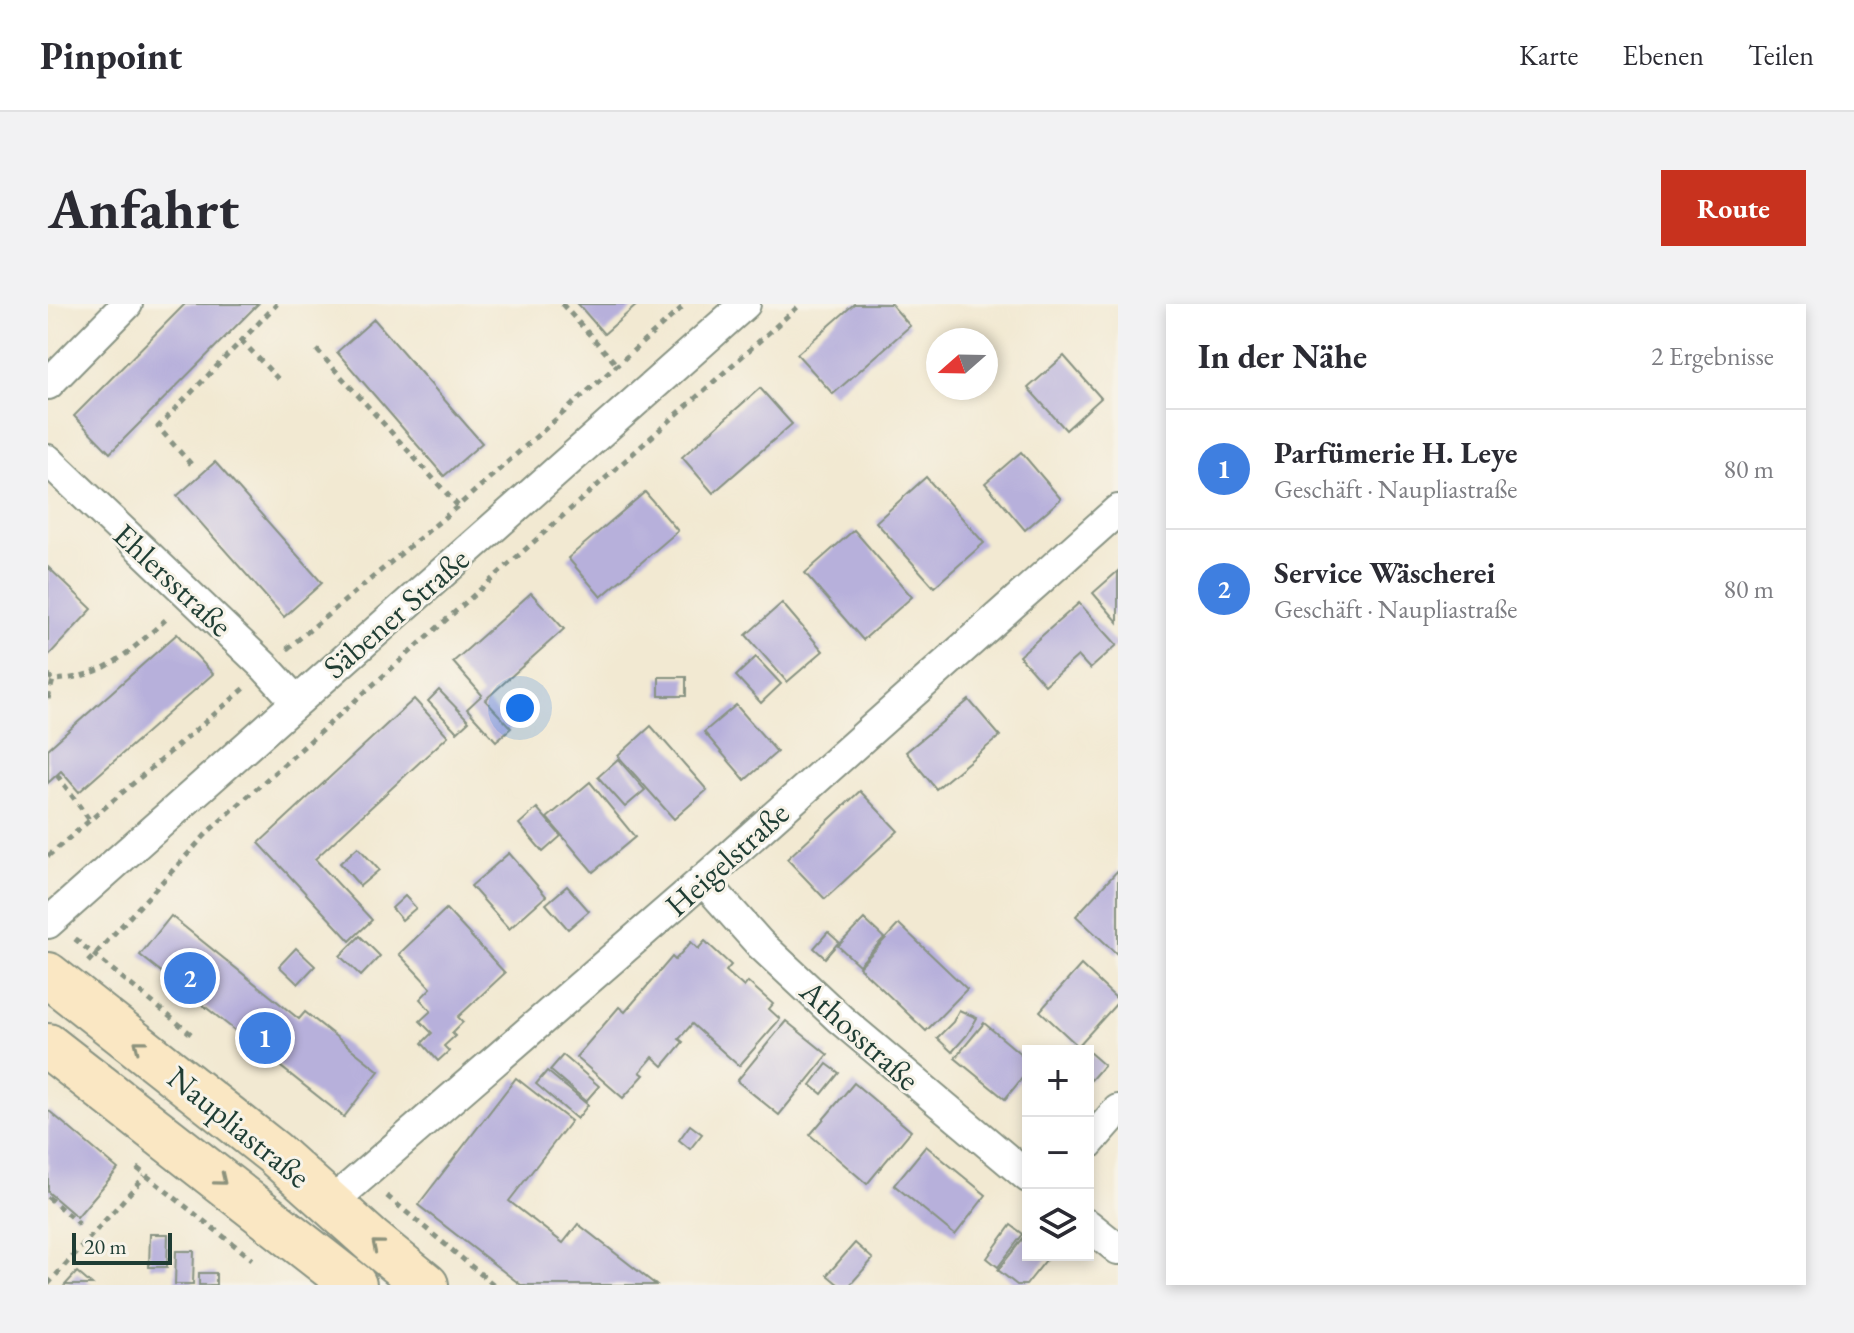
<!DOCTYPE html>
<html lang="de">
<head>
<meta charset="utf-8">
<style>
	body { margin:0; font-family:"EB Garamond",serif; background:#f2f2f3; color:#2b2b33 }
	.controls { position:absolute; right:24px; bottom:24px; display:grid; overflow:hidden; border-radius:0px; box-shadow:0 4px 12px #0003 }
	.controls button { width:72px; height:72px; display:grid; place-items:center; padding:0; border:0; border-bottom:2px solid #e1e1e2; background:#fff; color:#2b2b33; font:40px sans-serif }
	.compass { position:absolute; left:878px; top:24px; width:72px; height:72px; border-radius:50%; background:#fff; box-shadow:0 4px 12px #0003; rotate:250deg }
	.scale { position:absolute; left:24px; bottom:20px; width:100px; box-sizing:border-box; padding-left:8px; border:4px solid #1f3d34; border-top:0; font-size:22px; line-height:28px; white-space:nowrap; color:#1f3d34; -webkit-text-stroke:6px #f7f3e8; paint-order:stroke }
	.you { position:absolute; left:472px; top:404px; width:28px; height:28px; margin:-20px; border:6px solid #fff; border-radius:50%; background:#1a73e8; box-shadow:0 0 0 12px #1a73e833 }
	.badge { display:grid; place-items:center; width:52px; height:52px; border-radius:50%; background:#c8321e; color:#fff; font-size:26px; font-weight:700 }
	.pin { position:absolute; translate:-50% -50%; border:4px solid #fff; box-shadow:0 2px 8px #0006 }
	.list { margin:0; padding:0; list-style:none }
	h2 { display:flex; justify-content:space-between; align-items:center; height:104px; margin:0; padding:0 32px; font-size:34px }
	h2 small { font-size:26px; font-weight:400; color:#7c7c81 }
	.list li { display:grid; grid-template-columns:52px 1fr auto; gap:24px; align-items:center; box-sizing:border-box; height:120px; padding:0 32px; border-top:2px solid #e1e1e2 }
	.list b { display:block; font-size:30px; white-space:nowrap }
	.list p { margin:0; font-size:26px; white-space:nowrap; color:#7c7c81 }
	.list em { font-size:26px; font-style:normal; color:#7c7c81 }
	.icon { flex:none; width:44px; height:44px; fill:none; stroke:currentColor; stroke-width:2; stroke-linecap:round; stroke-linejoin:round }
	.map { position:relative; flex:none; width:1070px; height:981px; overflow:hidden; border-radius:0px }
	header { display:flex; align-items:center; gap:48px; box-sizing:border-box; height:112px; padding:0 40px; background:#fff; border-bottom:2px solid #e1e1e2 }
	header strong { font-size:38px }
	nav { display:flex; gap:44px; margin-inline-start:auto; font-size:28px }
	.intro { display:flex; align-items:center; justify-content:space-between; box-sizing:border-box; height:192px; padding:0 48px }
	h1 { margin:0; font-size:56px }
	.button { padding:20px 36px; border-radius:0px; background:#c8321e; color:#fff; font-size:28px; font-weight:700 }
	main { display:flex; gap:48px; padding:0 48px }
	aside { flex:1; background:#fff; border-radius:0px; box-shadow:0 4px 12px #0003 }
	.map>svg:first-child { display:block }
	.building { fill:#b7b0db }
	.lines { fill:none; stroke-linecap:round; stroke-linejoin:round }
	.street-casing { stroke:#889383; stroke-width:34 }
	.secondary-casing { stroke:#889383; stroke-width:48 }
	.path { stroke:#889383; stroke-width:5; stroke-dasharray:6 6; stroke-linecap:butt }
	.street { stroke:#fff; stroke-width:30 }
	.secondary { stroke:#fae7c3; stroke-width:44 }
	.oneway { stroke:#8c927c }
	.labels { text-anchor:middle; stroke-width:6; stroke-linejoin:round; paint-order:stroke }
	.street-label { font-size:32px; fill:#1f3d34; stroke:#f7f3e8 }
</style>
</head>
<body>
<header>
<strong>Pinpoint</strong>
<nav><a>Karte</a><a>Ebenen</a><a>Teilen</a></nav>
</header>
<div class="intro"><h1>Anfahrt</h1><a class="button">Route</a></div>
<main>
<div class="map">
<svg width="1070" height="981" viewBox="0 0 1070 981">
	<rect width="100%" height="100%" fill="#f7f3e8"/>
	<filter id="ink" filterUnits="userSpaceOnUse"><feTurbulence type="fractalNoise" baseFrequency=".0125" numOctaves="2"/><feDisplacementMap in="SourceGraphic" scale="16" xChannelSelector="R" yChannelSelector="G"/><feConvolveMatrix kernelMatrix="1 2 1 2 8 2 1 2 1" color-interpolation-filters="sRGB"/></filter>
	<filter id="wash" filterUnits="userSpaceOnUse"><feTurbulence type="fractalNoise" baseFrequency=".006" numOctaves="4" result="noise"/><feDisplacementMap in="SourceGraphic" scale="32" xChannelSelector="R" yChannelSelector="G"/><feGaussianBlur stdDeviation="1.8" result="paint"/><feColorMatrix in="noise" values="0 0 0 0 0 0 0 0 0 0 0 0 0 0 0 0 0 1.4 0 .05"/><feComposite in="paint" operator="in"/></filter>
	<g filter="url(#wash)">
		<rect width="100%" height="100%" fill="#f2e9d2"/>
		<g id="blocks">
			<!-- building -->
			<g class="building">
				<path d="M137,0H210L62,149L26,112Z"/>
				<path d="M530,0H590L556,30Z"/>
				<path d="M806,0H843L862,22L785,90L749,50Z"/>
				<path d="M326,15L434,139L396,172L289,48Z"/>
				<path d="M1016,52L1053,94L1018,126L980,84Z"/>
				<path d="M712,84L744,120L665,189L634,153Z"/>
				<path d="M973,148L1013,195L977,226L937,179Z"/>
				<path d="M167,158L274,279L236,313L129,192Z"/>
				<path d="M878,173L936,239L886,283L828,218Z"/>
				<path d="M597,188L630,227L553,293L520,254Z"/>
				<path d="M806,226L864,293L815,336L757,269Z"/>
				<path d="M0,263L44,305L0,352Z"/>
				<path d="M1070,267V318L1045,289Z"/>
				<path d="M483,289L516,325L437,396L463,424L448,437L419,405L434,391L405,358Z"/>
				<path d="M734,299L775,347L739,378L698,331Z"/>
				<path d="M1031,299L1069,341L1042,365L1030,352L997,381L971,352Z"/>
				<path d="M129,330L165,370L31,488L13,467L0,479V445Z"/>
				<path d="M708,353L733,380L713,399L688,372Z"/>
				<rect x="611" y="373" width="27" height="19"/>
				<path d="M391,386L421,417L409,428L380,397Z"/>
				<path d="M366,395L400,432L267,555L324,616L302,637L211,539Z"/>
				<path d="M921,396L952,432L888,485L858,448Z"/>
				<path d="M688,401L729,448L697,476L656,428Z"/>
				<path d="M603,422L659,486L626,515L570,452Z"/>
				<path d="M570,455L597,486L577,503L550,473Z"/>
				<path d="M542,478L587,533L545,568L499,514Z"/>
				<path d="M812,487L850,527L777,595L739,555Z"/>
				<path d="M489,504L513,532L495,548L471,520Z"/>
				<path d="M310,543L331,566L312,582L292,559Z"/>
				<path d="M461,549L498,592L461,625L423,582Z"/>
				<path d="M1070,566V651L1028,612Z"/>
				<path d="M519,582L541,607L520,625L498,600Z"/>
				<path d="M357,592L368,604L354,616L344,604Z"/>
				<path d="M398,605L457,669L410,713L415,718L404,729L407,732L396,742L401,747L390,757L374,739L384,729L372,717L383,707L372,695L383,684L351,650Z"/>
				<path d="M123,612L251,715L257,708L331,767L296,813L92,651Z"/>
				<path d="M816,615L836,634L811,661L790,642Z"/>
				<path d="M851,620L919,685L878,727L811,663Z"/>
				<path d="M780,628L791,638L777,654L766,644Z"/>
				<path d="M312,632L332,652L313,672L292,652Z"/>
				<path d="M657,637L683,661L678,667L696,683L700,678L725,700L721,705L732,715L691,762L644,720L631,735L635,738L615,762L605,753L592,768L596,771L575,794L528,753L571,703L577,708L624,653L627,656L643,638L650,645Z"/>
				<path d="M248,644L267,662L250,680L231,662Z"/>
				<path d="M1033,661L1070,696V698L1030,742L992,707Z"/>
				<path d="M911,706L929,714L919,731L904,748L889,734L905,718Z"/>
				<path d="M738,717L780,751L731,811L689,777Z"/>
				<path d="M936,719L980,756V767L957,795L907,754Z"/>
				<path d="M1033,741L1056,761L1043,776L1040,773V747H1028Z"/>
				<path d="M515,751L551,782L538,797L502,766Z"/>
				<path d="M779,760L791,769L774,790L763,781Z"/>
				<path d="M499,767L540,801L529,815L488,780Z"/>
				<path d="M468,774L523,817L461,897L515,939L530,920L608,981H473L370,901Z"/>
				<path d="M806,779L863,827L819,880L762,831Z"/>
				<path d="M0,806L70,865L29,913L0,888Z"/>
				<path d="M642,821L654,830L642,845L631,836Z"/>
				<path d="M878,842L938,891L907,931L846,881Z"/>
				<path d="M963,921L975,930L950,963L939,954Z"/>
				<path d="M980,928V951H1002L978,981H969L950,966Z"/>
				<path d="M102,930H120L119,963H101Z"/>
				<path d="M807,939L825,955L802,981H791L779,971Z"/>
				<path d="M128,947H146L145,980H127Z"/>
				<path d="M29,968L44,981H17Z"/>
				<rect x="151" y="969" width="17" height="12"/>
			</g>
		</g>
	</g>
	<g filter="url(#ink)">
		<use href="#blocks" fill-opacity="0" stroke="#889383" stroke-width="2"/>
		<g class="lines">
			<defs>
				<g id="street">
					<path d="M0,80L79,0"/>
					<path d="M0,156L218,364L248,397"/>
					<path d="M655,576L712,640L792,715L980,873"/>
					<path d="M0,619L697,0"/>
					<path d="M1040,840L1070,806"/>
					<path d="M283,899L655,576L1070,206"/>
					<path d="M1040,921L1070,945"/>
				</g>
				<g id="secondary">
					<path d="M0,671L226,849L324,937L378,981"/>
					<path d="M0,742L306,981"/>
				</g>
			</defs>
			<!-- street casing -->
			<use href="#street" class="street-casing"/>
			<!-- secondary casing -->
			<use href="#secondary" class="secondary-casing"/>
			<!-- path -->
			<g class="path">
				<path d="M514,0L569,61"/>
				<path d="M193,36L233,78"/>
				<path d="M269,46L410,202"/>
				<path d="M143,160L110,123L229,0"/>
				<path d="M239,345L410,202L638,0"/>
				<path d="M0,371L5,376C61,373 82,346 122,312"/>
				<path d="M0,395L5,376"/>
				<path d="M9,471L43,518"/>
				<path d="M0,552L197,384"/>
				<path d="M27,635L143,730"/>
				<path d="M40,658L162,526L753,0"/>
				<path d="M89,864L204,955"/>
				<path d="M339,892L446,981"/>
				<path d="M0,893L31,920"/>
				<path d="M0,980L97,872"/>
			</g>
			<!-- street -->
			<use href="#street" class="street"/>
			<!-- secondary -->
			<use href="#secondary" class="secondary"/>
		</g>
		<!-- one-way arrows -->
		<defs><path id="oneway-chevron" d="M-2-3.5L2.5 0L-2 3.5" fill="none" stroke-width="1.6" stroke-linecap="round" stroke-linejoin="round" transform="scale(2)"/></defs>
		<g class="oneway">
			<use href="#oneway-chevron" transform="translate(91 741) rotate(-142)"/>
			<use href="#oneway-chevron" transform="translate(173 876) rotate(39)"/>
			<use href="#oneway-chevron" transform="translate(329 941) rotate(-140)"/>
		</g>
	</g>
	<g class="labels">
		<!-- street labels -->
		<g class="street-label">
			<text transform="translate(125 276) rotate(43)" y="11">Ehlersstraße</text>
			<text transform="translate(348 309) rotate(-41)" y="11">Säbener Straße</text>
			<text transform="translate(679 555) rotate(-42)" y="11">Heigelstraße</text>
			<text transform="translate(812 731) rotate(42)" y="11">Athosstraße</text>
			<text transform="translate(191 823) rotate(39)" y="11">Naupliastraße</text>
		</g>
	</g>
</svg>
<div class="controls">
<button>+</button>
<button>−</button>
<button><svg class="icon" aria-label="layers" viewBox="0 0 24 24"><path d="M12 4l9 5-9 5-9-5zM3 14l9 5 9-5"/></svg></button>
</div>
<svg class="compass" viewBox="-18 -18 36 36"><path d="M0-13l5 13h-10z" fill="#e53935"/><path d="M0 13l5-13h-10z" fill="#7c7c81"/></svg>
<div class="scale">20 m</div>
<div class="you"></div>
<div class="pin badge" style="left:217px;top:734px;background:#3f7fe0">1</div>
<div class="pin badge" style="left:142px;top:674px;background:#3f7fe0">2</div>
</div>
<aside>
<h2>In der Nähe<small>2 Ergebnisse</small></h2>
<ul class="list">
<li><span class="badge" style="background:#3f7fe0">1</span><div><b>Parfümerie H. Leye</b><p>Geschäft · Naupliastraße</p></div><em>80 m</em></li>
<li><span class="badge" style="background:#3f7fe0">2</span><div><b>Service Wäscherei</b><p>Geschäft · Naupliastraße</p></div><em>80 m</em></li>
</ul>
</aside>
</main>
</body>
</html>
